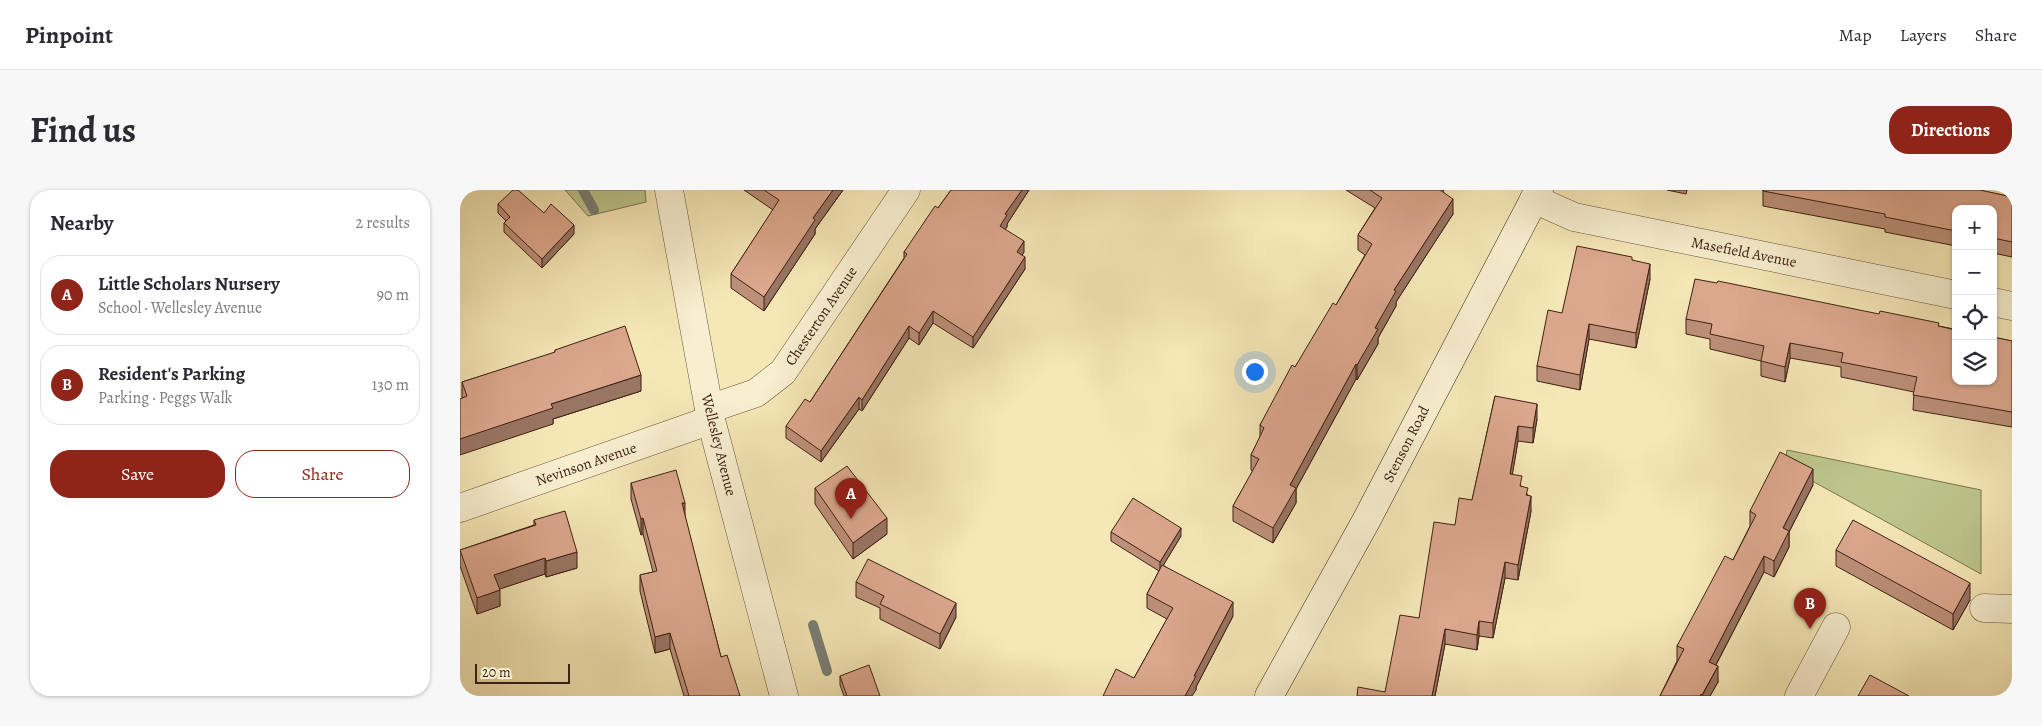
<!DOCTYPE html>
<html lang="en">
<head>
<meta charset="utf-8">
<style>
	body { margin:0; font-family:Alegreya,serif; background:#f7f7f7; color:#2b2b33 }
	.controls { position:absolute; right:15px; top:15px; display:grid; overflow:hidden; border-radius:10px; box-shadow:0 1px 4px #0004 }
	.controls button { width:45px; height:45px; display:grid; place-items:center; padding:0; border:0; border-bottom:1px solid #e1e1e2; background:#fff; color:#2b2b33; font:25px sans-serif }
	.scale { position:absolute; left:15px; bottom:12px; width:95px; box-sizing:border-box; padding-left:5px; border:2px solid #3f2115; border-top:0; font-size:14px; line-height:18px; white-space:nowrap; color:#3f2115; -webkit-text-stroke:4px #f8efd0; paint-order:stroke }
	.you { position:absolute; left:794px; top:181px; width:18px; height:18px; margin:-12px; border:4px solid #fff; border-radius:50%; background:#1a73e8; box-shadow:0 0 0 8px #1a73e833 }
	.badge { display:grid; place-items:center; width:32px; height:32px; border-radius:50%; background:#8f2418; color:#fff; font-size:16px; font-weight:700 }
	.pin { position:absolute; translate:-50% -41px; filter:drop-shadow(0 1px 2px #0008) }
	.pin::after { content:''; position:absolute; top:26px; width:18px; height:15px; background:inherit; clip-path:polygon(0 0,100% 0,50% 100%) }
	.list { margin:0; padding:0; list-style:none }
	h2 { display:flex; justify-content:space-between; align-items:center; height:65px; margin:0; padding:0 20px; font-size:21px }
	h2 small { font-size:16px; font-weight:400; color:#7c7c81 }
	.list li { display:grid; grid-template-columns:32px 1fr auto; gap:15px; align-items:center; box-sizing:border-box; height:80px; margin:0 10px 10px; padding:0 10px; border:1px solid #e1e1e2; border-radius:20px }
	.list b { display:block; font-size:19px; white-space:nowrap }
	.list p { margin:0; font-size:16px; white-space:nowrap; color:#7c7c81 }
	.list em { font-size:16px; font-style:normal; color:#7c7c81 }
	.actions { display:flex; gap:10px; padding:15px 20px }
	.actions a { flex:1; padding:11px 0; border:1px solid #8f2418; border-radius:20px; text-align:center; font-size:18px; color:#8f2418 }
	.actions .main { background:#8f2418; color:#fff }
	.icon { flex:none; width:28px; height:28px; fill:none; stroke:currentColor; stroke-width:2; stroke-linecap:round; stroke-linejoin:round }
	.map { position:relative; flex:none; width:1552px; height:506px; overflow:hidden; border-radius:20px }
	header { display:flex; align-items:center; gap:30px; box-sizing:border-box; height:70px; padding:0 25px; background:#fff; border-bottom:1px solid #e1e1e2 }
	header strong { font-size:24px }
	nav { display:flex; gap:28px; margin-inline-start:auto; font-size:18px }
	.intro { display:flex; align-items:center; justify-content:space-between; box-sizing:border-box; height:120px; padding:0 30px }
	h1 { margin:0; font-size:35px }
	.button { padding:12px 22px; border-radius:20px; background:#8f2418; color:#fff; font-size:18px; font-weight:700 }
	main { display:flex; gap:30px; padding:0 30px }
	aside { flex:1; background:#fff; border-radius:20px; box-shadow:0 1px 4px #0004 }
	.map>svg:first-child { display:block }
	.green { fill:#bdc58d; stroke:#7e7351 }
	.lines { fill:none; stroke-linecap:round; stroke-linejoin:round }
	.stream { stroke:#797f76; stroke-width:10 }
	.street-casing { stroke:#6c523d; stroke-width:29 }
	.secondary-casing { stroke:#3f2115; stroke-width:29 }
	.street { stroke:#f8efd0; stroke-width:28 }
	.secondary { stroke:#f8efd0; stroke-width:28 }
	.wall { fill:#bc9079; stroke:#3f2115 }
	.shaded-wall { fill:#997563; stroke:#3f2115 }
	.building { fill:#dba78d; stroke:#3f2115 }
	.labels { text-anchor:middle; stroke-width:4; stroke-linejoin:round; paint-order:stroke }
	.street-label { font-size:15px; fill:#3f2115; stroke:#f8efd0 }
</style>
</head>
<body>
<header>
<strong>Pinpoint</strong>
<nav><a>Map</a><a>Layers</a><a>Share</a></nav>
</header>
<div class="intro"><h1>Find us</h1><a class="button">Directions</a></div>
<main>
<aside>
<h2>Nearby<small>2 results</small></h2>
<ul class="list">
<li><span class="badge">A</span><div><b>Little Scholars Nursery</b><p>School · Wellesley Avenue</p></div><em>90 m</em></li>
<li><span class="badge">B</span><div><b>Resident's Parking</b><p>Parking · Peggs Walk</p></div><em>130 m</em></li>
</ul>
<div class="actions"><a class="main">Save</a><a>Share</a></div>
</aside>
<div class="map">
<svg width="1552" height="506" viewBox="0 0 1552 506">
	<rect width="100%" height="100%" fill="#f5e7b6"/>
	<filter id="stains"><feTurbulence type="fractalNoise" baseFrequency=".004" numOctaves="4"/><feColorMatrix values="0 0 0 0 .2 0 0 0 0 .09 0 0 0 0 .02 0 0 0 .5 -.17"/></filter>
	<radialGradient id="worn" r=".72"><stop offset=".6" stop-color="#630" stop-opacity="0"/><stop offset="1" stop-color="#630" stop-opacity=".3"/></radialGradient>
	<!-- green -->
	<g class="green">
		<path d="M105,0H185L186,12L128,26Z"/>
		<path d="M1327,260L1521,300V384L1325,276Z"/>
	</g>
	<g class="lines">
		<!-- stream -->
		<g class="stream">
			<path d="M123,0L134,20"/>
			<path d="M353,435L367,481"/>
		</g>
		<defs>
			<g id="street">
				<path d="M209,0L251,230L324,506"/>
				<path d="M1074,9L1114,27L1496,105"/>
				<path d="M1533,112L1552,116"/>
				<path d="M249,219L296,203L323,182L446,0"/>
				<path d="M0,318L251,230"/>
				<path d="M1524,418L1552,419"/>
				<path d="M1339,506L1376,437"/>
			</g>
			<path id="secondary" d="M809,506L906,331L1079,0"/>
		</defs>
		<!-- street casing -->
		<use href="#street" class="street-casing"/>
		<!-- secondary casing -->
		<use href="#secondary" class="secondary-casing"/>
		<!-- street -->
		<use href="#street" class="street"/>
		<!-- secondary -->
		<use href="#secondary" class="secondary"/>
	</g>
	<!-- wall -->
	<g class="wall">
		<path d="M284,0H383L355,39V44L304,121L271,98V84L313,20Z"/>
		<path d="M491,0H569L547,34V37L545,39L564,62L562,65L565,79L513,158L473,133L459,155L449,148L402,221L399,219L361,272L326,248V236L350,212L444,68V62L478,18Z"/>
		<path d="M886,0H984L983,2L993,24L936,112V116L918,148V154L897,190L896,189L836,299V313L813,353L773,331V316L793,281L791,280V265L800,247V235L835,177L876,115L905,65L898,60V45L915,18Z"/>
		<path d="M1207,0H1227L1226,4Z"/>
		<path d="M1303,0L1523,1L1552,7V67L1533,63V19H1496V56L1425,42V39L1303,16Z"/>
		<path d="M38,14L84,23L114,44L82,78L44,42V33L46,31L38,23Z"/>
		<path d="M1172,70L1190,89L1176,158L1129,149L1120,200L1077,191V176L1102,123Z"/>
		<path d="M1226,129L1479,136L1552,151V237L1453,220L1454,202L1381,187V177L1330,168L1325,192L1301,186V171L1250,159V149L1226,144Z"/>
		<path d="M95,160L181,201L93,229V234L2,208V192L95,163Z"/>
		<path d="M1035,206L1077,229L1073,253L1058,251L1052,284L1068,305L1071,321L1058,390L1045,388L1033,448L1019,446L1017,460L985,454L975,506H897L925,502L959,428L995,335L1012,310Z"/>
		<path d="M171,293L225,327L261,467L280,506H224L210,459L195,463L180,401V385L193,382L183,344L181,345L171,309Z"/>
		<path d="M1353,295L1329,342V357L1314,387L1304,382L1256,475L1258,492L1250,506H1200L1217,471V456L1273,370L1290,336V321Z"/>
		<path d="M355,298L427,344L393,369L355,314Z"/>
		<path d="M74,330L117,378L86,387L85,384L39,399L40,416L17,424L0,376V360L74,335Z"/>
		<path d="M651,342L721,346L703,375L773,426L736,497V500L674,488L707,429L687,418V404L699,381L651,351Z"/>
		<path d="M1376,360L1510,410L1493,440L1376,376Z"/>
		<path d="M396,392L496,427L480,459L420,429V418L396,407Z"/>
		<path d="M380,486L420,506H384L380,495Z"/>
	</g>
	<!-- shaded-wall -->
	<g class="shaded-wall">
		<path d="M373,0H383L355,39V44L304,121V107L353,28Z"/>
		<path d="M562,0H569L547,34V37L540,47V36L545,24Z"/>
		<path d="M993,9V24L936,112V116L918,148V154L897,190V175L934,100Z"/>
		<path d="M114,35V44L82,78V69Z"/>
		<path d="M564,51V62L557,73V62Z"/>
		<path d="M565,67V79L513,158V147Z"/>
		<path d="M1190,74V89L1176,158V143Z"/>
		<path d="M473,121V133L459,155V143Z"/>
		<path d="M1129,134V149L1120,200V185Z"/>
		<path d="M449,136V148L402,221V210Z"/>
		<path d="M1330,153V168L1325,192V177Z"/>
		<path d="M896,174V189L836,299V313L813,353V338L830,295Z"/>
		<path d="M181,185V201L93,229V234L0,265V249L91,214Z"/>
		<path d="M399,207V219L361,272V261Z"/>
		<path d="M1077,214V229L1073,253V238Z"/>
		<path d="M1058,236V251L1050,299V284Z"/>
		<path d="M1353,279V295L1329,342V357L1314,387V371L1323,338Z"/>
		<path d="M1071,306V321L1058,390V375Z"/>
		<path d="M222,313H225V329Z"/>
		<path d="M183,328V344L181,345V329Z"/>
		<path d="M427,328V344L393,369V353Z"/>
		<path d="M721,338V346L700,381V372Z"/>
		<path d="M117,362V378L86,387V371Z"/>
		<path d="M1304,366V382L1249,488V472Z"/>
		<path d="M85,368V384L34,401V385Z"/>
		<path d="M1045,372V388L1033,448V433Z"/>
		<path d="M1510,393V410L1493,440V424Z"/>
		<path d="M40,400V416L17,424V408Z"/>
		<path d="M773,412V426L736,497V500L732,506H725L734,486Z"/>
		<path d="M496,413V427L480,459V444Z"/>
		<path d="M1019,431V446L1017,460V445Z"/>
		<path d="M985,439V454L975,506H972Z"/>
		<path d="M210,443V459L195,463V447Z"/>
		<path d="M1258,476V492L1250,506H1242Z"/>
	</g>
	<!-- building -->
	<g class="building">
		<path d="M53,0H58L84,23L91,14L114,35L82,69L44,33L50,27L38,14Z"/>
		<path d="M304,0H373L353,28L355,30L304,107L271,84L319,10Z"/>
		<path d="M491,0H562L545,24L547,25L540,36L564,51L557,62L565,67L513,147L473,121L459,143L449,136L402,210L399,207L361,261L326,236L345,209L350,212L447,64L444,62L475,16L478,18Z"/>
		<path d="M910,0H980L993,9L934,100L936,101L915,138L918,139L897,175L896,174L830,295L836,298L813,338L773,316L799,269L791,265L804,238L800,235L832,175L835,177L873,113L876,115L912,54L898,45L922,8Z"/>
		<path d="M1303,0H1520L1552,7V52L1533,48V19H1496V41L1425,27V24L1303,1Z"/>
		<path d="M1117,56L1172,67V70L1190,74L1176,143L1129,134L1120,185L1077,176L1088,120L1102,123Z"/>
		<path d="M1235,89L1257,93L1258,91L1419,124L1420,121L1479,133L1478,136L1496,140V191H1533V147L1552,151V222L1453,205L1457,187L1381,172L1383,163L1330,153L1325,177L1301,171L1304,156L1250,144L1252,134L1226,129Z"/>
		<path d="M165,136L181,185L91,214L93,218L0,249V209L7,206L2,192L95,162V160Z"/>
		<path d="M1035,206L1077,214L1073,238L1058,236L1050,284L1062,286L1060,296L1068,298L1066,305L1071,306L1058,375L1045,372L1033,433L1019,431L1017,445L985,439L972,506H897L898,497L925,502L940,425L959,428L974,332L995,335L999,308L1012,310Z"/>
		<path d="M1320,262L1353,279L1323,338L1329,341L1314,371L1304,366L1249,472L1258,476L1242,505L1241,504L1240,506H1200L1224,459L1217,456L1265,366L1273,370L1296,325L1290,321Z"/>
		<path d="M387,276L427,328L393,353L355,298Z"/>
		<path d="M216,280L225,313H222L261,467L267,465L280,506H229L210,443L195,447L180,385L197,381L183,328L181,329L171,293Z"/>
		<path d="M673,308L721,338L700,372L651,342Z"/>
		<path d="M105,321L117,362L86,371L85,368L34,385L40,400L17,408L0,360L76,335L74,330Z"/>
		<path d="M1393,330L1510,393L1493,424L1376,360Z"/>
		<path d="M408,369L496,413L480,444L420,414L424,406L396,392Z"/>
		<path d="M702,375L773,412L734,486H736L725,506H643L656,479L674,488L713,418L687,404Z"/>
		<path d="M409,475L420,506H387L380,486Z"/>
		<path d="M1410,485L1449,506H1398Z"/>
	</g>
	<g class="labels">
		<!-- street labels -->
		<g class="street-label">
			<text transform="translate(1284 62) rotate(11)" y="5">Masefield Avenue</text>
			<text transform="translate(361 126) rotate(-56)" y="5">Chesterton Avenue</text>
			<text transform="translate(946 254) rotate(-63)" y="5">Stenson Road</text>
			<text transform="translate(259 255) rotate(76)" y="5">Wellesley Avenue</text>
			<text transform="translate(126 274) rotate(-19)" y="5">Nevinson Avenue</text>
		</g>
	</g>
	<rect width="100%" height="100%" filter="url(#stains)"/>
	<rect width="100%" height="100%" fill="url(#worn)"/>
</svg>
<div class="controls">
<button>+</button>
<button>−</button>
<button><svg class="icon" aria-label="locate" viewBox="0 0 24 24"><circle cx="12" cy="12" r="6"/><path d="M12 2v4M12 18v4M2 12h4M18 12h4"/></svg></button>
<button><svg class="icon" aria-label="layers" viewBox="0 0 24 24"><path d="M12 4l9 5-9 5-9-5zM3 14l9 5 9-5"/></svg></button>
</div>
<div class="scale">20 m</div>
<div class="you"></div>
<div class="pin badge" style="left:391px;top:329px">A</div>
<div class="pin badge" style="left:1350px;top:439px">B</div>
</div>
</main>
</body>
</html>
